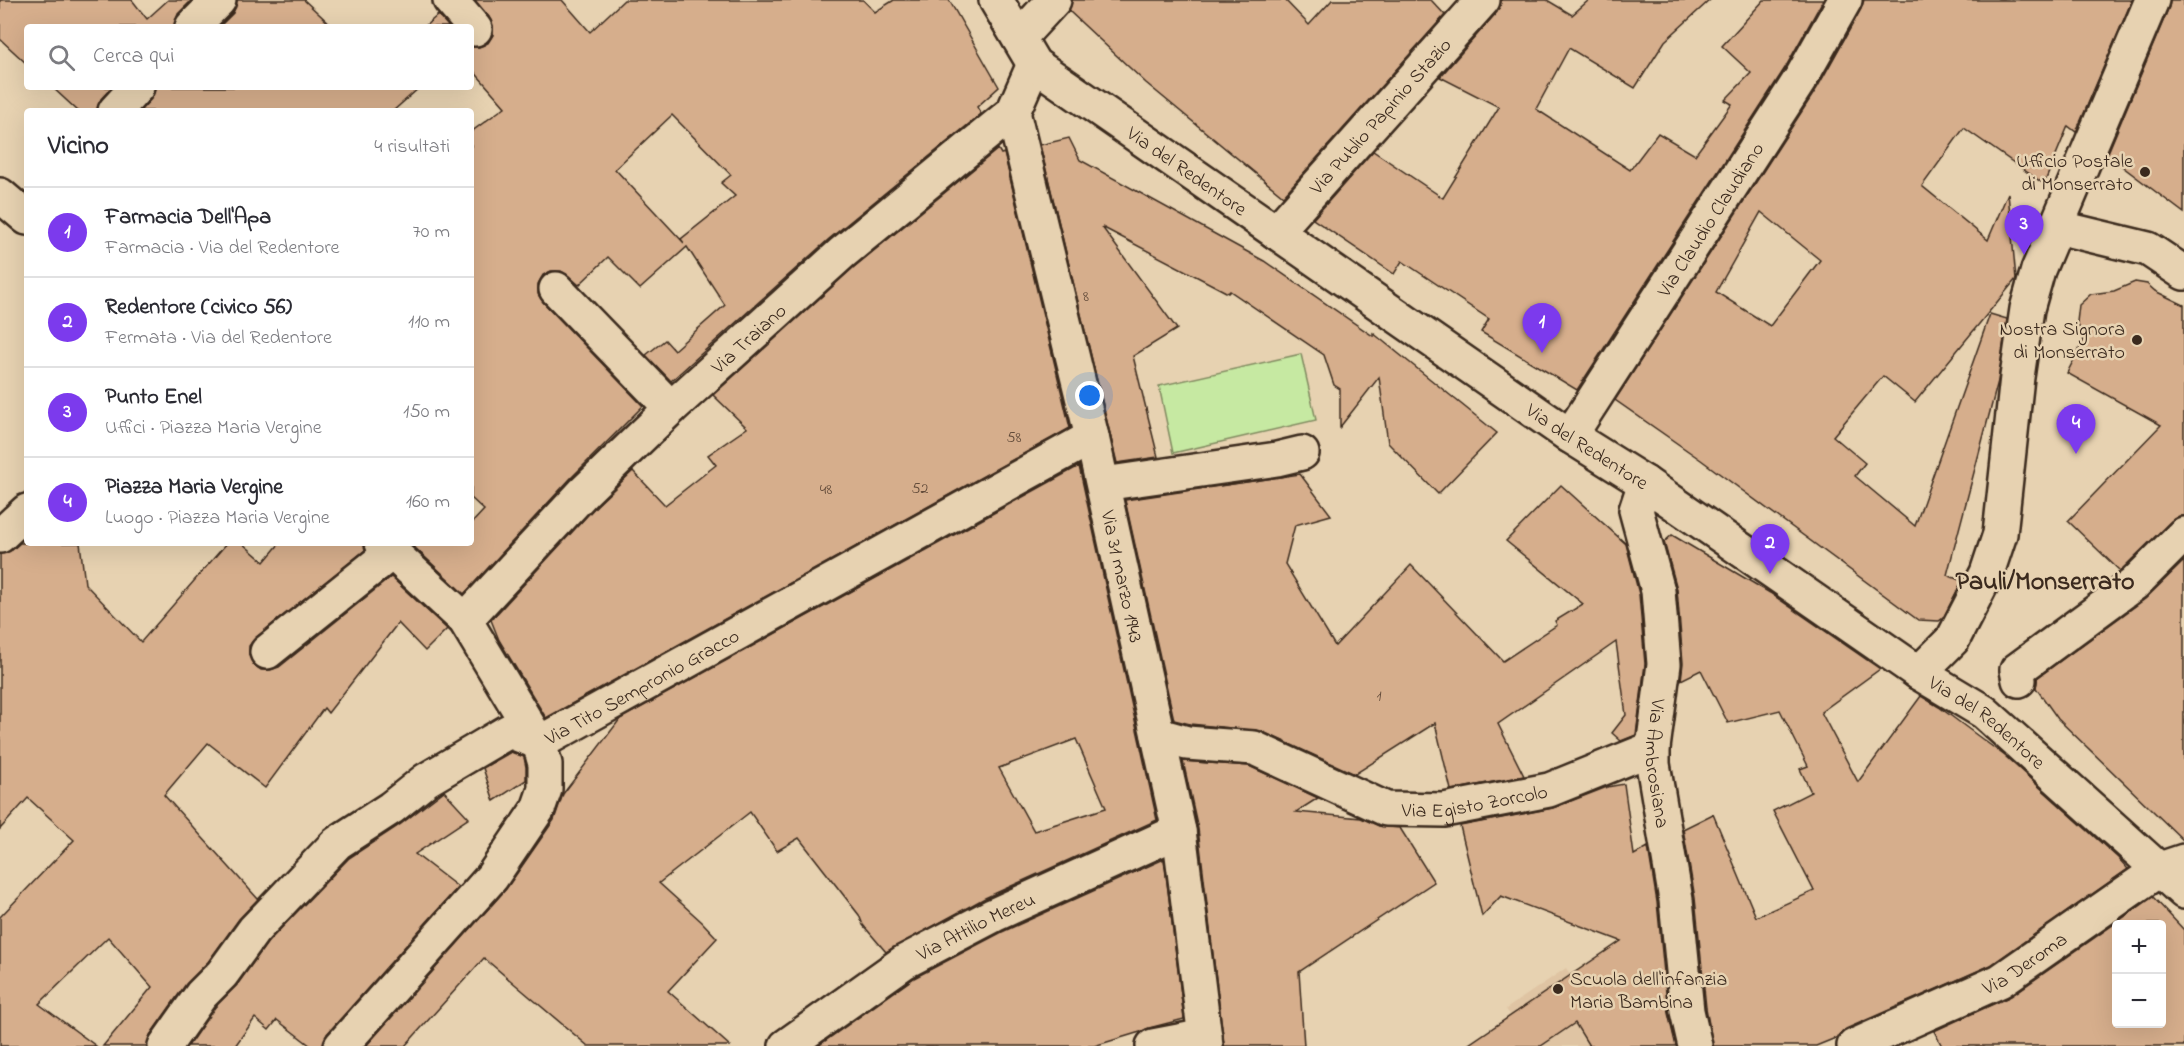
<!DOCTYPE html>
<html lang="it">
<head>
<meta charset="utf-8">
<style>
	body { margin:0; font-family:"Indie Flower",sans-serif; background:#f7f7f7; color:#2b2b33 }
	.controls { position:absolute; right:18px; bottom:18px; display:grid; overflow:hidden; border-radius:6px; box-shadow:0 6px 24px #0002 }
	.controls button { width:54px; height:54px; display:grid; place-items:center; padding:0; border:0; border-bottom:2px solid #e1e1e2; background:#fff; color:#2b2b33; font:30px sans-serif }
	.you { position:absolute; left:1090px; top:396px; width:21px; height:21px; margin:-15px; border:4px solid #fff; border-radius:50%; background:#1a73e8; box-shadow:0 0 0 9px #1a73e833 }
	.badge { display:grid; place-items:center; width:39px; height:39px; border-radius:50%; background:#7c3aed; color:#fff; font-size:20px; font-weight:700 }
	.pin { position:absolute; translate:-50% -50px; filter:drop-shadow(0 2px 3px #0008) }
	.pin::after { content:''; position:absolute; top:32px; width:21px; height:18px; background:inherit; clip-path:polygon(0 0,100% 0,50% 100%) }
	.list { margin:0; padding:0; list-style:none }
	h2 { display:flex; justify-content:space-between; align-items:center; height:78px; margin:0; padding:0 24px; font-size:26px }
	h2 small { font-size:20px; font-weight:400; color:#7c7c81 }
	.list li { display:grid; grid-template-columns:39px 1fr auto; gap:18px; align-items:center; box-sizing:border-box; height:90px; padding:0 24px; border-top:2px solid #e1e1e2 }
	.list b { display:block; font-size:22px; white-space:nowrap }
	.list p { margin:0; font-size:20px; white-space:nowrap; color:#7c7c81 }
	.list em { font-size:20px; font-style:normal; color:#7c7c81 }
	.icon { flex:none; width:33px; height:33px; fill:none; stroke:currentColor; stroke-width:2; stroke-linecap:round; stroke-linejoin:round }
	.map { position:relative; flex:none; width:2184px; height:1046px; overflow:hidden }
	.search { position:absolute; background:#fff; box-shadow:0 6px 24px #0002; left:24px; top:24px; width:450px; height:66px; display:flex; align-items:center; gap:15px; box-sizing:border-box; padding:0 21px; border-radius:6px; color:#7c7c81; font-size:22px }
	.panel { position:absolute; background:#fff; box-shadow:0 6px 24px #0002; left:24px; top:108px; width:450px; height:438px; border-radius:6px }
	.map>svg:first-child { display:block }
	.built { fill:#dfc4a3 }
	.green { fill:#c6e9a2; stroke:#808a60; stroke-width:1.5 }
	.building { fill:#d6ae8c; stroke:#3b2a1e; stroke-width:1.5; fill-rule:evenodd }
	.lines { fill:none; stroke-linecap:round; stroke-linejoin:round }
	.street-casing { stroke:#3b2a1e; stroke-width:38 }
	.secondary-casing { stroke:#3b2a1e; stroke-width:38 }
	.street { stroke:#e7d2b1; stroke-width:33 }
	.secondary { stroke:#e7d2b1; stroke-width:33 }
	.poi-dot { fill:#3b2a1e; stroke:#e7d2b1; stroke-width:2 }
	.labels { text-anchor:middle; stroke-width:5; stroke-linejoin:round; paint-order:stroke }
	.number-label { font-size:16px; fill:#624b3a }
	.street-label { font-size:20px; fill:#3b2a1e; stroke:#e7d2b1 }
	.poi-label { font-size:20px; fill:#3b2a1e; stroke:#e7d2b1; text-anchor:end }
	.district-label { font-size:26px; font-weight:bold; fill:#3b2a1e; stroke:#e7d2b1 }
</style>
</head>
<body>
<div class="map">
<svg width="2184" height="1046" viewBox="0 0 2184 1046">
	<rect width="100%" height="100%" fill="#e7d2b1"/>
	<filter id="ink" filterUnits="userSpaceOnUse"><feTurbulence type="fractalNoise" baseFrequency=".0167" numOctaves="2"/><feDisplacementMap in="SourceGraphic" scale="12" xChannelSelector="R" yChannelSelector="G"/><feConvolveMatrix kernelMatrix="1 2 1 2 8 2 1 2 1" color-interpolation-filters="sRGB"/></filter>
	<g filter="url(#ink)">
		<!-- built -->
		<path class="built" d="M1566,968L1617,1046H1532L1506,1009Z"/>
		<!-- green -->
		<path class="green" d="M1301,354L1316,420L1173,453L1159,386Z"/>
		<!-- building -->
		<g class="building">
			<path d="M0,0H132L147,19L168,0H192L178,14L174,27H27V64L0,39Z"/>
			<path d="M237,0H304L333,27H219L233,13Z"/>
			<path d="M475,0H562L590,32L624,0H863L875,12L894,0H949L999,87L977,107L981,114L829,239L671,381L646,355L665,340L674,350L725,305L687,247L640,289L608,257L579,285L569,276L561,271H551L543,275L538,284V294L543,302L643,406L570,479L464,594L410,543H471V524L484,510L471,498V132L505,107L471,68V47H479L488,43L493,35V26L489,17ZM672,115L731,175L721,183L735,196L681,239L684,243L615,169Z"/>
			<path d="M1072,0H1285L1309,25L1332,0H1431L1445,15L1283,196L1146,83L1069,11Z"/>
			<path d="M1501,0H1547L1572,15L1589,0H1710L1665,41L1635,88L1569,48L1536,109L1630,170L1658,133L1695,155L1732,104L1725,100L1751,73L1722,46L1764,0H1823L1785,68L1577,390L1481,332L1489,319L1402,261L1394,274L1313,219L1373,151L1443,198L1499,107L1440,77L1497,12Z"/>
			<path d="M1864,0H2132L2076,132L2068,126L2044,184L1964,128L1922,186L1988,240L2008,193L2016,279L1915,402L1883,376L1833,436L1865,463L1855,476L1915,526L1990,314L2007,319L1998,381L1947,575L1962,581L1943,618L1939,621L1918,620L1701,460L1615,400L1817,88L1861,9ZM1761,212L1820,260L1770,326L1716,292Z"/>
			<path d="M2170,0H2184V213L2107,155L2169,7Z"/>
			<path d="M438,15L449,27H424Z"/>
			<path d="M52,87H112L101,99L97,111H78Z"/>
			<path d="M155,87H420L393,111H140L151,99Z"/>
			<path d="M1069,138L1080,160L1264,261L1373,336V333L1497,433L1438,494L1388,443L1379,377L1340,427V389L1334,385L1324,355L1230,291L1228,293L1102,227L1177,329L1133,356L1158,457L1117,463L1040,145Z"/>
			<path d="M998,149L1001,154L1004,153L1070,428L546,718L499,640L491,620L597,505L633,471L665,505L716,465L708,455L747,428L713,395L854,267Z"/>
			<path d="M2135,282L2147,284L2155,291L2184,305V516H2179L2171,521L2120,571L2068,521L2161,425L2067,373L2084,340L2077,322L2079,305L2091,294L2114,291Z"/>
			<path d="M1079,466L1157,820L985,898L886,952L863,925L859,915L799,838L777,851L750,812L659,883L702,922L717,938L668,991L730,1046H588L484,958L405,1046H366L506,889L554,820L563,794L620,719ZM1076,739L1106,808L1034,831L999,768Z"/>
			<path d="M1300,474L1331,515L1295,525L1285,564L1335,646L1411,565L1503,661L1557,625L1555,621L1583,604L1506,541L1561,485L1626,544L1639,594L1645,664L1636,735L1621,741L1612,733L1626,715L1616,642L1498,724L1524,776L1451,790L1435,723L1355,774L1261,731L1190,724L1174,720L1125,500Z"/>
			<path d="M1672,535L1770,593L1880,669L1821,712L1858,782L1921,696L1939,707L2005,756L2118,858L2128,869L1991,965L1846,1029L1838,1037L1816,1046H1713L1706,1008L1695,898L1683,829L1713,814L1756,917L1814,891L1773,811L1811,792L1800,769L1808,766L1780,710L1728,723L1701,670L1681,680L1683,663L1677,589L1664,542Z"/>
			<path d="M20,543H80L85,584L141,642L227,543H242L264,562L280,543H364L365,550L255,638L249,646V655L253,664L261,670H270L279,667L391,577L447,629L425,651L398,623L328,713L324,708L265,788L208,743L164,795L258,899L239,919L208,962L186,984L150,1035L147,1046H103L152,987L108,937L39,1004L96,1046H0V917L74,840L28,798L0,829V554L12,550Z"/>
			<path d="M2184,561V841L2058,719L2036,688L2037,678L2145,599Z"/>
			<path d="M511,752L524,757L526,767V780L494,801L483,768Z"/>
			<path d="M1183,761L1249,766L1318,798L1296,812L1361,818L1379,826L1400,828L1434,882L1299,972L1304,1046H1224L1198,829Z"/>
			<path d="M1624,784L1634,855L1648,847L1657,902L1668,1013L1676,1046H1589L1575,1023L1541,1046H1466L1621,941L1501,896L1482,916L1460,826L1553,808L1607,787Z"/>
			<path d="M444,791L469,818L415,854L458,887L327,1034L323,1046H311L277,1020L269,1030L255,1018L235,1046H188L215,1007L237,985L268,942L349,858L401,824Z"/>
			<path d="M1164,859L1184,1019L1149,1028L1140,1032L1094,1046H818L914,978L1002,932Z"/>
			<path d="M2153,897L2184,930V1046H1942L1934,1031L2011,996ZM2116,924H2162V1023H2116Z"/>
		</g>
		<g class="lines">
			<defs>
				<g id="street">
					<path d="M450,0L475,29"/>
					<path d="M192,27L219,0"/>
					<path d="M1019,38L1054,0"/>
					<path d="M115,111L137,87"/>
					<path id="s1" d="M1013,112L1092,437L1179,831L1206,1046"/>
					<path d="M0,195L27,218"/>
					<path d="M2057,227L2148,249L2184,273"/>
					<path id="s2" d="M1276,232L1483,0"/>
					<path d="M556,289L671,408"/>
					<path id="s3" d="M1570,436L1801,78L1845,0"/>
					<path id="s4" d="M1645,483L1636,510L1658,591L1664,664L1653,748V764L1676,900L1687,1011L1695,1046"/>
					<path d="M1103,484L1277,459L1302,453"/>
					<path d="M0,536L27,511"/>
					<path id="s5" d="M465,620L584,492L671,408L842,253L1013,112L1034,64"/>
					<path d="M267,652L392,552"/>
					<path d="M1919,673L1953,639L1987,573L2000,534L2017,377L2027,309L2038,270L2152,0"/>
					<path d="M2019,680L2017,670L2134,584L2184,534"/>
					<path id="s6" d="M1158,735L1187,743L1254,748L1386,809L1444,810L1549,790L1653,748"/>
					<path id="s7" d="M165,1046L201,995L222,974L254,930L337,843L391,808L426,780L509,731L539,743L1092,437"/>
					<path d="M341,1046L492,877L538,809L545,789V764L539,743L465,620L382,543"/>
					<path id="s8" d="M786,1046L904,962L994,915L1179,831"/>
					<path d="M1153,1046L1205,1036"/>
					<path id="s9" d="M1854,1046L2000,981L2160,869L2184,861"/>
				</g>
				<g id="secondary">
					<path id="s10" d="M996,0L1034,64L1570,436L1645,483L1919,673L1984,712L2184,892"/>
				</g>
			</defs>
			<!-- street casing -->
			<use href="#street" class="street-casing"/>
			<!-- secondary casing -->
			<use href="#secondary" class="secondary-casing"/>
			<!-- street -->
			<use href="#street" class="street"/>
			<!-- secondary -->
			<use href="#secondary" class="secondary"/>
		</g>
	</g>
	<!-- markers -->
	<g class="poi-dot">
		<circle cx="2145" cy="172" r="6"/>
		<circle cx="2137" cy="340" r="6"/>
		<circle cx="1558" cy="989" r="6"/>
	</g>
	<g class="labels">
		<!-- number labels -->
		<g class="number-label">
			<text x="1086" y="301">8</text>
			<text x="1014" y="442">58</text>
			<text x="920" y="493">52</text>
			<text x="826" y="494">48</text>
			<text x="1379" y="700">1</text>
		</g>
		<!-- street labels -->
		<g class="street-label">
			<text dy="7" stroke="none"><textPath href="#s2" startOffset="156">Via Publio Papinio Stazio</textPath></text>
			<text dy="7" stroke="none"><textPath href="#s10" startOffset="261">Via del Redentore</textPath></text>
			<text dy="7" stroke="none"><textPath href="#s3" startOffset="258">Via Claudio Claudiano</textPath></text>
			<text dy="7" stroke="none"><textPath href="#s5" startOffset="400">Via Traiano</textPath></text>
			<text dy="7" stroke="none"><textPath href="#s10" startOffset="747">Via del Redentore</textPath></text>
			<text dy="7" stroke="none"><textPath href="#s1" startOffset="477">Via 31 marzo 1943</textPath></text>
			<text dy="7" stroke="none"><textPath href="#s7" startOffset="622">Via Tito Sempronio Gracco</textPath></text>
			<text dy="7" stroke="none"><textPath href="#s10" startOffset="1233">Via del Redentore</textPath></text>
			<text dy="7" stroke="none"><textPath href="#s4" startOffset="286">Via Ambrosiana</textPath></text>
			<text dy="7" stroke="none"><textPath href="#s6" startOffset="332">Via Egisto Zorcolo</textPath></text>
			<text dy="7" stroke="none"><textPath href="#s8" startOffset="225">Via Attilio Mereu</textPath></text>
			<text dy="7" stroke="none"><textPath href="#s9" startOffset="190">Via Deroma</textPath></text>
		</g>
		<!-- poi labels -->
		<g class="poi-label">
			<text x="2133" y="167">Ufficio Postale<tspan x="2133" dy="23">di Monserrato</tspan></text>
			<text x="2125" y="335">Nostra Signora<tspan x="2125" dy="23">di Monserrato</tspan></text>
			<text x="1570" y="985" text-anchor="start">Scuola dell'infanzia<tspan x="1570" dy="23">Maria Bambina</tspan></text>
		</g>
		<!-- district labels -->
		<g class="district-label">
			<text x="2045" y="589">Pauli/Monserrato</text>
		</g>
	</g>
</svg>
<div class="controls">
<button>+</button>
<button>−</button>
</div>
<div class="you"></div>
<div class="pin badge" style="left:1542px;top:353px">1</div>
<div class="pin badge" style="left:1770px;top:574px">2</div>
<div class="pin badge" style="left:2024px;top:255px">3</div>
<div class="pin badge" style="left:2076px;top:454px">4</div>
<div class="search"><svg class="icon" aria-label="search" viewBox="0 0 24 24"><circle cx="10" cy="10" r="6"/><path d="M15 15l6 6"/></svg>Cerca qui</div>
<section class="panel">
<h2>Vicino<small>4 risultati</small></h2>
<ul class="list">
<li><span class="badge">1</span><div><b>Farmacia Dell'Apa</b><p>Farmacia · Via del Redentore</p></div><em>70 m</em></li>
<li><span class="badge">2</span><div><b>Redentore (civico 56)</b><p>Fermata · Via del Redentore</p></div><em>110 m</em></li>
<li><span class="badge">3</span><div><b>Punto Enel</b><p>Uffici · Piazza Maria Vergine</p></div><em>150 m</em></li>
<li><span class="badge">4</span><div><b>Piazza Maria Vergine</b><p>Luogo · Piazza Maria Vergine</p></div><em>160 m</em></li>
</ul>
</section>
</div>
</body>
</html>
